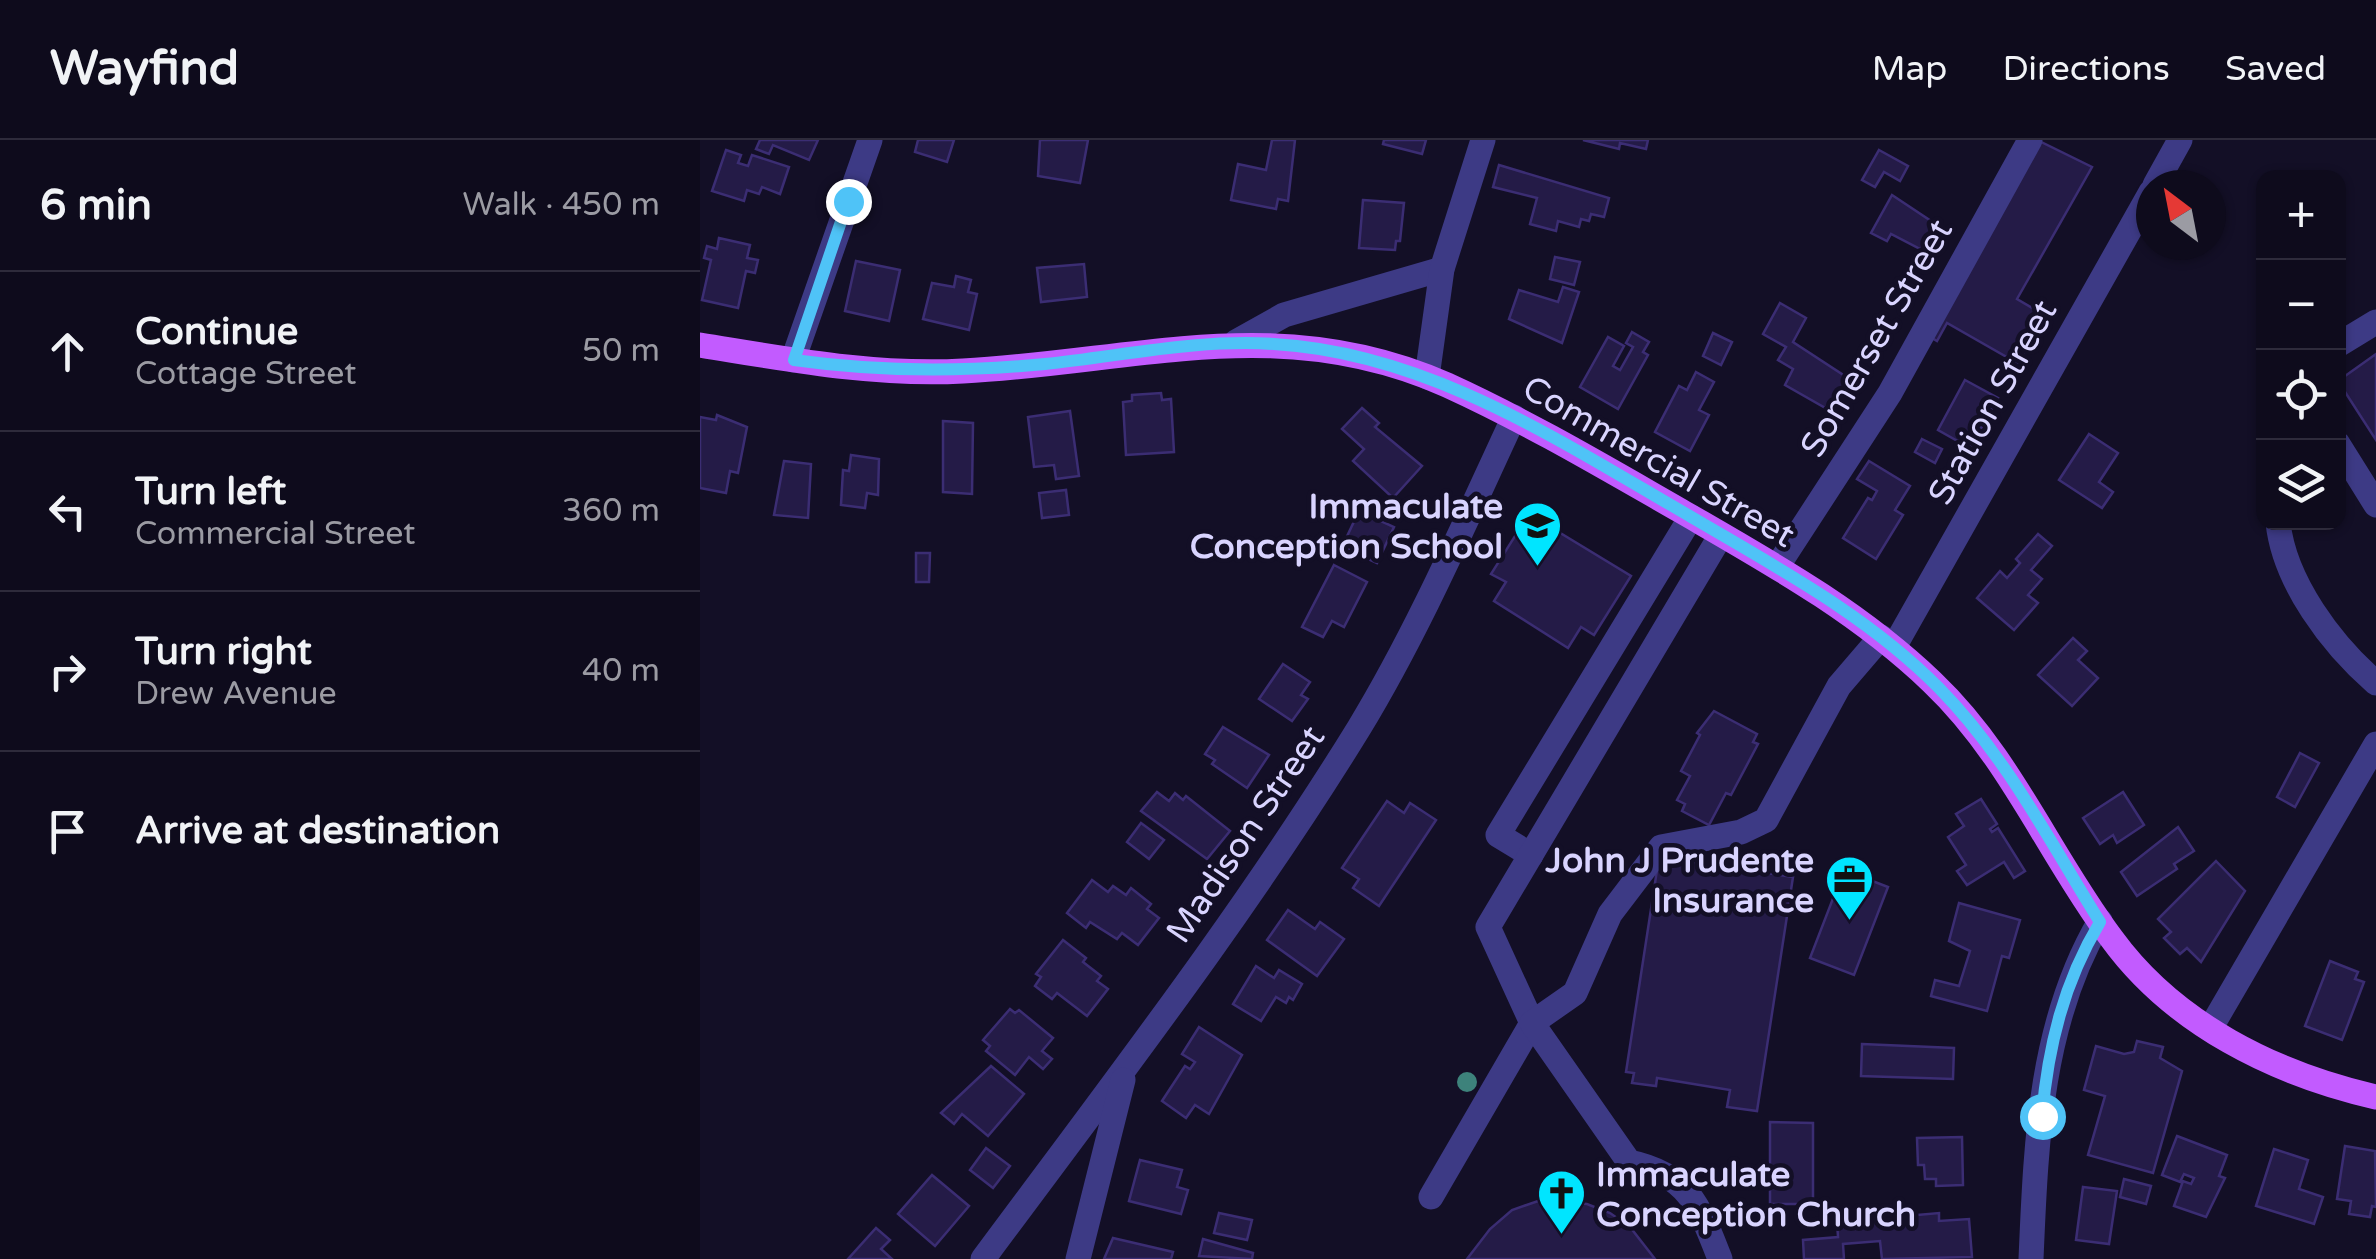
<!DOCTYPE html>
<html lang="en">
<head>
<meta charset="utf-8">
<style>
	body { margin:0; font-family:"Varela Round",sans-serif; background:#1c1929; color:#f1f3f6 }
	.controls { position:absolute; right:30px; top:30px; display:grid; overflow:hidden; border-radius:20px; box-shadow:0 2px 8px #0004 }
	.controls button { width:90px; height:90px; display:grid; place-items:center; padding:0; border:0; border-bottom:2px solid #2e2b3b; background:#0e0b1c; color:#f1f3f6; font:50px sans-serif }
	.compass { position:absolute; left:1436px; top:30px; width:90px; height:90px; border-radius:50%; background:#0e0b1c; box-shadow:0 2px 8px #0004; rotate:328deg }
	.stop { position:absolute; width:30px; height:30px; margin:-22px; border:8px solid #4fc3f7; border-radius:50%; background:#fff }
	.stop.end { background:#4fc3f7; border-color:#fff; box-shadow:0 2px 10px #0008 }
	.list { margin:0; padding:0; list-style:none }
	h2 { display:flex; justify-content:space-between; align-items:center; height:130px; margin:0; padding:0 40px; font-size:42px }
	h2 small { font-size:32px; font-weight:400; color:#9b9ba3 }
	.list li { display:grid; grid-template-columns:65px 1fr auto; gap:30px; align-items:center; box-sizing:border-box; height:160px; padding:0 40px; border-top:2px solid #2e2b3b }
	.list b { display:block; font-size:38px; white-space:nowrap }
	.list p { margin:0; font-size:32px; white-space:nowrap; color:#9b9ba3 }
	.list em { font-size:32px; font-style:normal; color:#9b9ba3 }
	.icon { flex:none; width:55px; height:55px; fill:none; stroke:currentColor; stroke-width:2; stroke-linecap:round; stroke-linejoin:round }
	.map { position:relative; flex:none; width:1676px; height:1119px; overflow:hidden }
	header { display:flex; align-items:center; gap:60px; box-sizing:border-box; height:140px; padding:0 50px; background:#0e0b1c; border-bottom:2px solid #2e2b3b }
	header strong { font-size:48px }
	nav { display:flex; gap:55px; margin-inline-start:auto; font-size:35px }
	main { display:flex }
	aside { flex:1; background:#0e0b1c }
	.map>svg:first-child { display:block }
	.building { fill:#241b47; stroke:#3b2d73; stroke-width:2.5 }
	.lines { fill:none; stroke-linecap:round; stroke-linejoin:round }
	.minor { stroke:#3d3a85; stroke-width:25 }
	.major { stroke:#c25bff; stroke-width:25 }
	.tree { fill:#3d827b }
	.route { stroke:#4fc3f7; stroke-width:12 }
	.labels { text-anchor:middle; stroke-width:9; stroke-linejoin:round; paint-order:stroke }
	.street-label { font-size:35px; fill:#d9d4ff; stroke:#130f26 }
	.poi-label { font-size:35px; font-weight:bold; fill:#d9d4ff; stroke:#130f26; text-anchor:end }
</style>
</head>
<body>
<header>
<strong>Wayfind</strong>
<nav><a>Map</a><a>Directions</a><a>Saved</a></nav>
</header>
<main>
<aside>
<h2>6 min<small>Walk · 450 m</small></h2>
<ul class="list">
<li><svg class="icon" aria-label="ahead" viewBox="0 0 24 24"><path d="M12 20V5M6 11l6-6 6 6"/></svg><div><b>Continue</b><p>Cottage Street</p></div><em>50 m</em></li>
<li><svg class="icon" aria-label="left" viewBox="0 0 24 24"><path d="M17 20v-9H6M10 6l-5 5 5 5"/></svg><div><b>Turn left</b><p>Commercial Street</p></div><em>360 m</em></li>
<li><svg class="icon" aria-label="right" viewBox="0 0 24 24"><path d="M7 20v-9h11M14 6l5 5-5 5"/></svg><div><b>Turn right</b><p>Drew Avenue</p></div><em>40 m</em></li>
<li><svg class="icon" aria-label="arrive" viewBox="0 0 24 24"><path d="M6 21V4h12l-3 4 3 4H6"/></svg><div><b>Arrive at destination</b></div></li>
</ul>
</aside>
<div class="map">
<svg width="1676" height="1119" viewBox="0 0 1676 1119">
	<rect width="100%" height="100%" fill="#130f26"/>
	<!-- building -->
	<g class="building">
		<path d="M60,0H118L109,20L73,5L69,14L56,9Z"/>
		<path d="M218,0H254L247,22L215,12Z"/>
		<path d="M340,0H388L380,43L338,36Z"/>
		<path d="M572,0H595L588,61L578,59L576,69L531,60L538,24L566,30Z"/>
		<path d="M684,0H726L722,14L683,4Z"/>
		<path d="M883,0H948L946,9L920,3L919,9Z"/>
		<path d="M1337,0L1392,27L1317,159L1346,176L1319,224L1247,183L1237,201L1227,195Z"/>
		<path d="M26,10L41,15L38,23L48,26L52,15L89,27L80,54L62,47L59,54L47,50L44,61L12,51Z"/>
		<path d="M1179,10L1208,26L1200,41L1184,32L1175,47L1162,40Z"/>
		<path d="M799,25L909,58L904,77L891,74L889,81L881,79L879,87L858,81L856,91L830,84L837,58L793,47Z"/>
		<path d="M1192,55L1240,87L1226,112L1191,94L1187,101L1171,93Z"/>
		<path d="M663,60L704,63L700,101H696L695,110L659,108Z"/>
		<path d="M19,98L50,105L47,118L58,120L55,133L46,131L38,168L2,160L11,120L4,118L7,106L17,109Z"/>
		<path d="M855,117L880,122L874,145L850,139Z"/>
		<path d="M156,121L200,130L189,181L145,171Z"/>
		<path d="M384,124L387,157L341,162L337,128Z"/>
		<path d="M256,136L271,140L268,152L277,154L269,190L223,179L232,143L254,147Z"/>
		<path d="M863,147L879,152L862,203L809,179L819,150L858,162Z"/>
		<path d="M1080,163L1106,178L1093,202L1154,242L1136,274L1085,245L1093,229L1078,220L1086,207L1063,194Z"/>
		<path d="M932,192L949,202L943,212L948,215L918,269L880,247L908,197L924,206L913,226L920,230L933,207L926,203Z"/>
		<path d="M1013,193L1032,202L1021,225L1003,216Z"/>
		<path d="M1676,214V300L1638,241Z"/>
		<path d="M996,232L1014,242L999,270L1009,275L990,311L955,292L979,246L987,250Z"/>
		<path d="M1265,240L1298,258L1270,308L1238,290Z"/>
		<path d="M461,253L462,260L471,259L474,312L426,315L423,262L432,261V255Z"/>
		<path d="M662,268L679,283L675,287L722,326L693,358L653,321L664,309L642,289Z"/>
		<path d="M370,271L379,336L356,339L354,325L334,327L328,277Z"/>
		<path d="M17,275L47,287L38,333L30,331L26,353L0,348V277L16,280Z"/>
		<path d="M243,281L273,283L272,354L243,352Z"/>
		<path d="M1389,294L1418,313L1399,342L1413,352L1402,368L1359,340Z"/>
		<path d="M1222,299L1242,309L1235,323L1215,312Z"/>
		<path d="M151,315L179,319L178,355L167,353L165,368L141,365L143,330L149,331Z"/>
		<path d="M84,321L111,324L108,378L74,375Z"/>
		<path d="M1169,321L1210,346L1195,370L1203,375L1176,419L1143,398L1168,358L1172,360L1177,351L1157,339Z"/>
		<path d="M366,350L369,375L342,378L339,353Z"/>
		<path d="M659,371L694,387L677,423L642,407Z"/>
		<path d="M829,374L931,436L894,495L881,487L868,508L794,461L806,442L791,434Z"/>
		<path d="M1338,394L1352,406L1331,430L1342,439L1328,455L1338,463L1314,490L1277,458L1300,431L1307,438L1320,423L1316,419Z"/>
		<path d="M216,413H230L229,442H216Z"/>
		<path d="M634,425L667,442L644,487L632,481L623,497L602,487Z"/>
		<path d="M1373,498L1387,511L1378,520L1398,538L1372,566L1338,535Z"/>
		<path d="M583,524L610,542L601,555L608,559L592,581L559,559Z"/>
		<path d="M1014,571L1057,594L1053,602L1058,604L1031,655L1026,653L1009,685L982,671L985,664L977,660L990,636L981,631L1000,595L997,593Z"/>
		<path d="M523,587L569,615L547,648L512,624L515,620L505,614Z"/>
		<path d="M1600,613L1619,623L1595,667L1577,657Z"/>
		<path d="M457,652L469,661L475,653L483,660L486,656L530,691L507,719L441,671Z"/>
		<path d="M1423,652L1444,685L1417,703L1413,695L1400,704L1383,678Z"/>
		<path d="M1281,659L1297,684L1290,689L1292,692L1298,688L1325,731L1314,738L1304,722L1267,745L1257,731L1266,725L1248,697L1264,686L1256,674Z"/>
		<path d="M687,661L704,673L710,663L736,680L679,766L653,748L659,739L642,728Z"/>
		<path d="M441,683L464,700L449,719L427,702Z"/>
		<path d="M1478,687L1494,711L1474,724L1477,729L1437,756L1421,732Z"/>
		<path d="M959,717L1093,737L1057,971L1027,967L1030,950L957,938L956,946L932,943L934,933L926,932Z"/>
		<path d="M1516,721L1545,751L1501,822L1487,808L1480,814L1464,798L1471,792L1458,779Z"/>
		<path d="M1144,730L1188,747L1154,835L1110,818Z"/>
		<path d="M392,740L408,752L413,746L426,755L431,748L451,764L447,769L459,778L438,805L422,793L417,799L390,782L386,788L367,773Z"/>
		<path d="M1259,763L1320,780L1309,818L1302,816L1287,871L1231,856L1235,840L1259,846L1270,811L1249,801Z"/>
		<path d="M588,770L615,789L620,782L644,799L617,836L567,800Z"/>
		<path d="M363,800L386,818L383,822L401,836L397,841L408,849L387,876L357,853L352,859L335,846L341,837L336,834Z"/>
		<path d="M1630,821L1658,832L1655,839L1664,842L1642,900L1605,886Z"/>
		<path d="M556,826L574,838L579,830L602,844L593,860L589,857L586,863L576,857L561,881L533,864Z"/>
		<path d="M310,869L315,873L319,870L353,898L342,911L352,919L343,929L329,917L315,935L286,911L290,906L283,900Z"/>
		<path d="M499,887L542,915L509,974L495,965L486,978L462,961L485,926L490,929L495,922L482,914Z"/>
		<path d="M1437,901L1463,907L1460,918L1482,931L1453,1033L1388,1015L1405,956L1384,950L1396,906L1424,914L1434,912Z"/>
		<path d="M1162,904L1254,908L1253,939L1161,936Z"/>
		<path d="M291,926L324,954L288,996L262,974L254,984L241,973Z"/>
		<path d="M1070,982L1113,983V1064H1070Z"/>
		<path d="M1477,996L1527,1015L1519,1036L1525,1038L1506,1077L1474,1066L1483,1041L1491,1044L1494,1038L1484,1034L1480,1042L1462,1035Z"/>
		<path d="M1262,997L1263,1045L1236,1046V1039H1225L1224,1025H1218L1217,998Z"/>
		<path d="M1645,1006L1675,1011L1676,1067L1672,1066L1670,1077L1649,1074L1651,1061L1637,1059Z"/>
		<path d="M286,1008L310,1026L293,1048L270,1030Z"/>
		<path d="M1574,1009L1608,1020L1599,1049L1623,1057L1614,1084L1556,1066Z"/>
		<path d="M440,1020L482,1030L477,1047L488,1050L481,1074L429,1061Z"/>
		<path d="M232,1035L269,1066L235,1106L198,1074Z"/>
		<path d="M1424,1039L1451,1046L1446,1064L1420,1057Z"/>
		<path d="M1383,1047L1417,1051L1409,1104L1376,1100Z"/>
		<path d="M841,1060L887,1064L910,1073L930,1087L955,1119H767L790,1089L812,1070Z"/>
		<path d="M519,1073L552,1080L547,1100L514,1093Z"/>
		<path d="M1239,1073V1081L1269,1079L1272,1117L1182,1119L1180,1101L1143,1104L1144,1119H1104L1103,1100L1138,1097L1137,1082L1181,1078V1084L1195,1083V1077Z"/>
		<path d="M176,1088L190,1100L181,1109L192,1119H148Z"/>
		<path d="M413,1098L473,1112L471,1119H404Z"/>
		<path d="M503,1099L553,1113L552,1119L499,1116Z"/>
	</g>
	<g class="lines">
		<!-- minor -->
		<g class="minor">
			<path d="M1455,45L1480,0"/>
			<path d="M536,202L584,175L742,129"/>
			<path d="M1638,205L1676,182"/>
			<path d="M93,220L170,0"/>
			<path d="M727,237L742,129L783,0"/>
			<path d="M1638,304L1676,365"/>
			<path d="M1578,382C1584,442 1632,505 1676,543"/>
			<path d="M1077,427L1190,253L1330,0"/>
			<path d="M1194,507L1451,52"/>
			<path d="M831,715L798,695L991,377"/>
			<path d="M1510,889L1676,604"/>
			<path d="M731,1057L832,883L788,787L1021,395"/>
			<path d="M283,1119C412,945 545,773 659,588C719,489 765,382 814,277"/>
			<path d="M378,1119L423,940"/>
			<path d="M1020,1119C1000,1067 988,1034 929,1022L832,883L875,853L910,774L961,707L1041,692L1066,680L1139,546L1181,497"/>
			<path d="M1331,1119C1336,1003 1340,883 1400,781"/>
		</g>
		<!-- major -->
		<path class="major" d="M0,205C87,219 174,236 263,231C436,222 580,171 747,245C828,282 904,327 981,371C1069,422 1158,471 1232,542C1310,616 1349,715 1412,799C1474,884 1575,934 1676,957"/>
	</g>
	<!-- trees -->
	<circle class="tree" cx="767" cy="942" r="10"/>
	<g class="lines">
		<!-- route -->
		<path class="route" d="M148,61L94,220C179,232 260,232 345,224C422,216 497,199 574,204C728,213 858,300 988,375C1076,427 1167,475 1239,548C1306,616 1350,702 1400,782C1364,842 1348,906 1342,976"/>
	</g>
	<!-- icons -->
	<defs>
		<symbol id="school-pin" viewBox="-11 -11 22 30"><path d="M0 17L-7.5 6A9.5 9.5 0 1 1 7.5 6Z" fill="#00e5ff" stroke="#130f26"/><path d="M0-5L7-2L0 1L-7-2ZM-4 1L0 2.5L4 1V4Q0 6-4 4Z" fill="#111"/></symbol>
		<symbol id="office-pin" viewBox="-11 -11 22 30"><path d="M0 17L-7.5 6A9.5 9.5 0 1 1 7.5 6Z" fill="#00e5ff" stroke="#130f26"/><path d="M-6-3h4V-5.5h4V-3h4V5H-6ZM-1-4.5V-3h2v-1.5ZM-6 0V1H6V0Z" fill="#111"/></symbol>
		<symbol id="church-pin" viewBox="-11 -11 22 30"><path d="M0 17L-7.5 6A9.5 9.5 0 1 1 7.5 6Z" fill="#00e5ff" stroke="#130f26"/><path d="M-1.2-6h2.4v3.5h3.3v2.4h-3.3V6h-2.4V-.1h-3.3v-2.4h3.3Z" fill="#111"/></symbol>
	</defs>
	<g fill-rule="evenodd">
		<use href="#school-pin" x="810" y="358" width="55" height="75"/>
		<use href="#office-pin" x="1122" y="712" width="55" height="75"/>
		<use href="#church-pin" x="834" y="1026" width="55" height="75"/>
	</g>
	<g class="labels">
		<!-- street labels -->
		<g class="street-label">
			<text transform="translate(1176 198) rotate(-60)" y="12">Somerset Street</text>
			<text transform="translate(1292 262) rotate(-61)" y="12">Station Street</text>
			<text transform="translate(959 321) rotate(30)" y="12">Commercial Street</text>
			<text transform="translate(545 694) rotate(-56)" y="12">Madison Street</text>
		</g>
		<!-- poi labels -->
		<g class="poi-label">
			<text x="803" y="378">Immaculate<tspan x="803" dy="40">Conception School</tspan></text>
			<text x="1114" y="732">John J Prudente<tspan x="1114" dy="40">Insurance</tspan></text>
			<text x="896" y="1046" text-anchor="start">Immaculate<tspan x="896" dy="40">Conception Church</tspan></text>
		</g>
	</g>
</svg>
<div class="controls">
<button>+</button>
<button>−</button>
<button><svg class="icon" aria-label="locate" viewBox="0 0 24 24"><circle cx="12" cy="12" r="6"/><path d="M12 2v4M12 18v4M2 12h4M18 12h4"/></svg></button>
<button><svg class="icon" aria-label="layers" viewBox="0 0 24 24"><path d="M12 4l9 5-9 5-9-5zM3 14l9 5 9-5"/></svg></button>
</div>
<svg class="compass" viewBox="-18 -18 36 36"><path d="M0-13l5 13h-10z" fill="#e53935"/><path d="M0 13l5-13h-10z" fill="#9b9ba3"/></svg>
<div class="stop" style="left:1342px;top:976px"></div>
<div class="stop end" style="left:148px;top:61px"></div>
</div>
</main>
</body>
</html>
